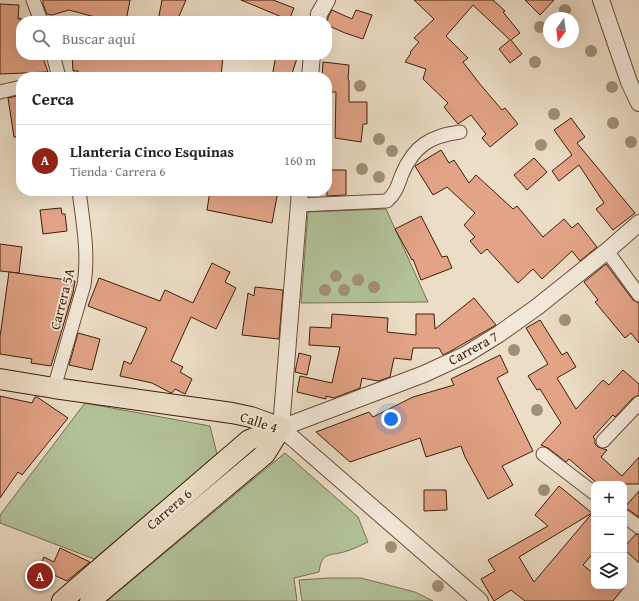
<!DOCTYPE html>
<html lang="es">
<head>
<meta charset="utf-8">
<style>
	body { margin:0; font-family:"Gentium Book Plus",serif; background:#f6f6f6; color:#222 }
	.controls { position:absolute; right:12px; bottom:12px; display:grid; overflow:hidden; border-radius:8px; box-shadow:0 4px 16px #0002 }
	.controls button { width:36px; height:36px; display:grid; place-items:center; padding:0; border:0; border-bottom:1px solid #e0e0e0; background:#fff; color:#222; font:20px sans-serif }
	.compass { position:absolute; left:543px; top:12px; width:36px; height:36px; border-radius:50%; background:#fff; box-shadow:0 4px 16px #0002; rotate:194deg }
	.you { position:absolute; left:391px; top:419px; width:14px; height:14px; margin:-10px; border:3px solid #fff; border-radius:50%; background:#1a73e8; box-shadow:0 0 0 6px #1a73e833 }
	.badge { display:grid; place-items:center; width:26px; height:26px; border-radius:50%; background:#8f2418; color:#fff; font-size:13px; font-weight:700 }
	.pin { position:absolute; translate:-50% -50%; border:2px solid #fff; box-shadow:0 1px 4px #0006 }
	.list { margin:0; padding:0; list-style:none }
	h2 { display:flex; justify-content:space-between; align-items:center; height:52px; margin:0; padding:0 16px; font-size:17px }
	h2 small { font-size:13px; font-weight:400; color:#767676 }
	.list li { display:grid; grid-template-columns:26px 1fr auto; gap:12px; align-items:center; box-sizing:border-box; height:72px; padding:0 16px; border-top:1px solid #e0e0e0 }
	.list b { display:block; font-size:15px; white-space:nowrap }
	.list p { margin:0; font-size:13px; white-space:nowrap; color:#767676 }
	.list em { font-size:13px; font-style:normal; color:#767676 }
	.icon { flex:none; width:22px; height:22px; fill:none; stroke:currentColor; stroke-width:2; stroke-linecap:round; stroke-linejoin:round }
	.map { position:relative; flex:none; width:639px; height:601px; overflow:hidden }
	.search { position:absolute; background:#fff; box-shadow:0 4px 16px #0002; left:16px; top:16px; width:316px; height:44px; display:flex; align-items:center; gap:10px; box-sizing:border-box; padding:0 14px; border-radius:16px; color:#767676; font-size:15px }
	.panel { position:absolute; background:#fff; box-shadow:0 4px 16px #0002; left:16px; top:72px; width:316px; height:124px; border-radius:16px }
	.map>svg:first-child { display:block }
	.green { fill:#b2c299; stroke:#787052 }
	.building { fill:#e3a386; stroke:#3e1e0b }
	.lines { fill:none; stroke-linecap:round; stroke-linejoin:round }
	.minor-casing { stroke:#6a4e3a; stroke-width:15 }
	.tertiary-casing { stroke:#6a4e3a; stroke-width:18 }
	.primary-casing { stroke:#3e1e0b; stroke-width:22 }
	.minor { stroke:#f3e9da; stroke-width:13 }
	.tertiary { stroke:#f3e9da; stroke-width:16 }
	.primary { stroke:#ecddc6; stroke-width:20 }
	.tree { fill:#a08f77 }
	.labels { text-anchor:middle; stroke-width:3.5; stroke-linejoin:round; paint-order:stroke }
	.street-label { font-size:14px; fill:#3e1e0b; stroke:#f3e9da }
</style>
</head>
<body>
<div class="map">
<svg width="639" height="601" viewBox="0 0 639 601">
	<rect width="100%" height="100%" fill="#ecddc6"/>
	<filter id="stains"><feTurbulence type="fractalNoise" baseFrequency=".005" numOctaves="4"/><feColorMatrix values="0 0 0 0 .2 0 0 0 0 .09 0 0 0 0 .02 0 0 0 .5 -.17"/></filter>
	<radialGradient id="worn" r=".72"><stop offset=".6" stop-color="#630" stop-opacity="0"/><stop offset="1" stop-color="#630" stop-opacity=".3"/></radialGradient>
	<!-- green -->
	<g class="green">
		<path d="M386,209L428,302L301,303L308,212Z"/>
		<path d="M85,403L210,426L217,454L94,559L0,523V515Z"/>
		<path d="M285,453L358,517L368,542C361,545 354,549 347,551C330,557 322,550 319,572L294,578L297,601H107Z"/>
		<path d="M329,578H361L415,592L433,601H302L299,580Z"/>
	</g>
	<!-- building -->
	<g class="building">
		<path d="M43,0H130L126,21H110L69,10L52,15L47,14L43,4Z"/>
		<path d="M162,0H186L177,21H158Z"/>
		<path d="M241,0H273L294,8L289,20Z"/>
		<path d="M414,0H493L505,11L503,12L520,33L511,40L522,54L510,63L499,49L510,40L473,5L446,36L468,58L463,62L479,83L502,110L505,108L518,124L490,147L482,138L486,134L471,115L458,124L444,107L448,103L423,79L426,69L405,62L411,53L410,52L419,42L414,38L434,19Z"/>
		<path d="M525,0H554L540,15Z"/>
		<path d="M0,4L19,5L18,19L21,18V55H42L48,72L0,74Z"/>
		<path d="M332,10L352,19L356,10L372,15L363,39L345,33L327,25L328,17Z"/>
		<path d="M72,55H223L221,77H78V71H73Z"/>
		<path d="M276,55H298L291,77H272Z"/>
		<path d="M323,62L349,65L348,79L349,80V102H367V124H363L361,142L335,138L336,92H327V77H322Z"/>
		<path d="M21,95V137H14L8,98Z"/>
		<path d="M571,118L585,137L577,143L635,213L613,230L596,209L604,203L579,165L559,181L552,171L572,155L554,130Z"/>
		<path d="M441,150L449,163L454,160L469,183L476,175L513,209L517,206L543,237L564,219L572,228L578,223L597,247L580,261L572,251L542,279L533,269L518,283L487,249L481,254L470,241L475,237L464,225L475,213L447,187L433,195L415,166Z"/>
		<path d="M534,158L547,172L527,190L514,175Z"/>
		<path d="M327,170H346V195L327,196Z"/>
		<path d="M210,191H278L272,223L207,210Z"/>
		<path d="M61,208L62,214H65L67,231L43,234L40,210Z"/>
		<path d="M421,216L442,257L447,256L452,268L421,280L413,259L412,260L395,229Z"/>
		<path d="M0,244L22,247L19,273L0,271Z"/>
		<path d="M212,263L230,272L225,282L236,288L216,329L191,317L171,361L183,367L180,372L192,379L185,394L175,389L172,393H171L152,383L120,376L124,361L131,364L147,328L88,306L99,278L160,301L165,290L193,303Z"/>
		<path d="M606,264L633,300L639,303V343L631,333L625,338L595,302L598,300L584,282Z"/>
		<path d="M9,272L75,281L73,293L51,366L31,363L32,359L0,354V337Z"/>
		<path d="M255,287L283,290L279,339L242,335L248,293L254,296Z"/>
		<path d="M474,298L496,325L449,352L443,355L439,348H413L411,360L394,358L390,377L378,381L362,378L360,388L334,398L326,396V399L297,392L300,376L332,383L340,347L309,345L310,327L331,328L332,314L388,318L387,332L416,335V314H434L435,329Z"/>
		<path d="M540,320L562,355L567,352L576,367L557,378L576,409L603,380L609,385L623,370L639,384V395L633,398L615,417L613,415L593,437L595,439V444L598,447L607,450L601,457L622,476L639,457V484H598L569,459L566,462L548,448L541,445L561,423L540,389L537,390L528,376L548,364L526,328Z"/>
		<path d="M78,333L100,339L92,370L69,365Z"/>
		<path d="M299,353L311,356L307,375L295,372Z"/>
		<path d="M500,355L508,372L497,378L533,451L502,466L513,485L488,499L465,457L461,446L426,457L420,438L350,462L316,432L369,412L373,417L413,397L454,385L451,379Z"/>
		<path d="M0,396L32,403L35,397H37L68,418L22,475L18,472L0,498Z"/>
		<path d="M559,486L592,513L519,557L534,582L594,511V552L583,565L594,574V586H625L613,601H525L511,590L494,601L481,579L495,571L488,560L548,526L535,515Z"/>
		<path d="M424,490H446L447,510L424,511Z"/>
		<path d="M639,491V517L629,510L624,508Z"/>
		<path d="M636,534L639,535V563L624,549V547Z"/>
		<path d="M60,548L90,562L67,581L39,568L44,557L54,562Z"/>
	</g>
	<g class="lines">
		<defs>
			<g id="minor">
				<path d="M33,0L41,21"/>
				<path d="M53,55L59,77"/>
				<path d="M0,92L21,87"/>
				<path d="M299,205L387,201C396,193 398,185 402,174C414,146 430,136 460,132"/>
				<path d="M607,251L639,295"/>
				<path d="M54,388L84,285C89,254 83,222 79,191"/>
				<path d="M603,441L639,403"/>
				<path d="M543,454L594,493"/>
				<path d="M624,516L639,527"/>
			</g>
			<g id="tertiary">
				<path d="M601,0L629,82L639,103"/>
				<path d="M318,21L319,14L327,0"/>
				<path d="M310,77L312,55"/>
				<path d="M281,428L424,374L465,355L499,334L537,307L607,251L639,223"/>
				<path d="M281,428L480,601"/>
				<path d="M281,428L300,191"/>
			</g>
			<g id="primary">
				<path d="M0,379L54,388L232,413L251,417L281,428"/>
				<path d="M62,601L249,440L281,428"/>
				<path d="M90,601L265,454L281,428"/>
			</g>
		</defs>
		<!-- minor casing -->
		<use href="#minor" class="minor-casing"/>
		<!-- tertiary casing -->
		<use href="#tertiary" class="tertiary-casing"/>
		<!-- primary casing -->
		<use href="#primary" class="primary-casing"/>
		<!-- minor -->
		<use href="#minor" class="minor"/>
		<!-- tertiary -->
		<use href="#tertiary" class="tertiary"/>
		<!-- primary -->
		<use href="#primary" class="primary"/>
	</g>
	<!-- trees -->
	<g class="tree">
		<circle cx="565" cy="10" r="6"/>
		<circle cx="540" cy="27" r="6"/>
		<circle cx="591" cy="51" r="6"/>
		<circle cx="535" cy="62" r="6"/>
		<circle cx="360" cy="86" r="6"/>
		<circle cx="612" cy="87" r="6"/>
		<circle cx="554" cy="114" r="6"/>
		<circle cx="613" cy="123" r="6"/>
		<circle cx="379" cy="139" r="6"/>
		<circle cx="631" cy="142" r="6"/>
		<circle cx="541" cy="145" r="6"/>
		<circle cx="392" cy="151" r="6"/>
		<circle cx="362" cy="169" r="6"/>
		<circle cx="379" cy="177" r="6"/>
		<circle cx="336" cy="276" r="6"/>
		<circle cx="358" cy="280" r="6"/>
		<circle cx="374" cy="287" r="6"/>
		<circle cx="325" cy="290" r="6"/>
		<circle cx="344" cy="290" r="6"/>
		<circle cx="565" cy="320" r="6"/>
		<circle cx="514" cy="350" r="6"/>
		<circle cx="537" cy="410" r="6"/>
		<circle cx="544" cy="490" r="6"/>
		<circle cx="391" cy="547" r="6"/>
		<circle cx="438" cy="586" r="6"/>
	</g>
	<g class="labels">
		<!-- street labels -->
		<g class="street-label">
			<text transform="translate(62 299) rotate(-76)" y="5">Carrera 5A</text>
			<text transform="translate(473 348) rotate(-29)" y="5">Carrera 7</text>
			<text transform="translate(259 422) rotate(18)" y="5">Calle 4</text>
			<text transform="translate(169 509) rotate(-41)" y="5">Carrera 6</text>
		</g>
	</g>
	<rect width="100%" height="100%" filter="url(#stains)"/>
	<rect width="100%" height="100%" fill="url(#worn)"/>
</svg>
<div class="controls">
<button>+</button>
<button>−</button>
<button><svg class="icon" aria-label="layers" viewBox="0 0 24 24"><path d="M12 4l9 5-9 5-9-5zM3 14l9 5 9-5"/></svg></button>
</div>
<svg class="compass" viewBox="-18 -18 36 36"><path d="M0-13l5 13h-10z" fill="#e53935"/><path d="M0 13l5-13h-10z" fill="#767676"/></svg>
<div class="you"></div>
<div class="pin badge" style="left:40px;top:576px">A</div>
<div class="search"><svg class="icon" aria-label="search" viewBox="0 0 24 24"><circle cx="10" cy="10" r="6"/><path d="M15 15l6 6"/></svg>Buscar aquí</div>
<section class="panel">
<h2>Cerca<small></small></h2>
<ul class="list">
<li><span class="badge">A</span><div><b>Llanteria Cinco Esquinas</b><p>Tienda · Carrera 6</p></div><em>160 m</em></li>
</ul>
</section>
</div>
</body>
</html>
